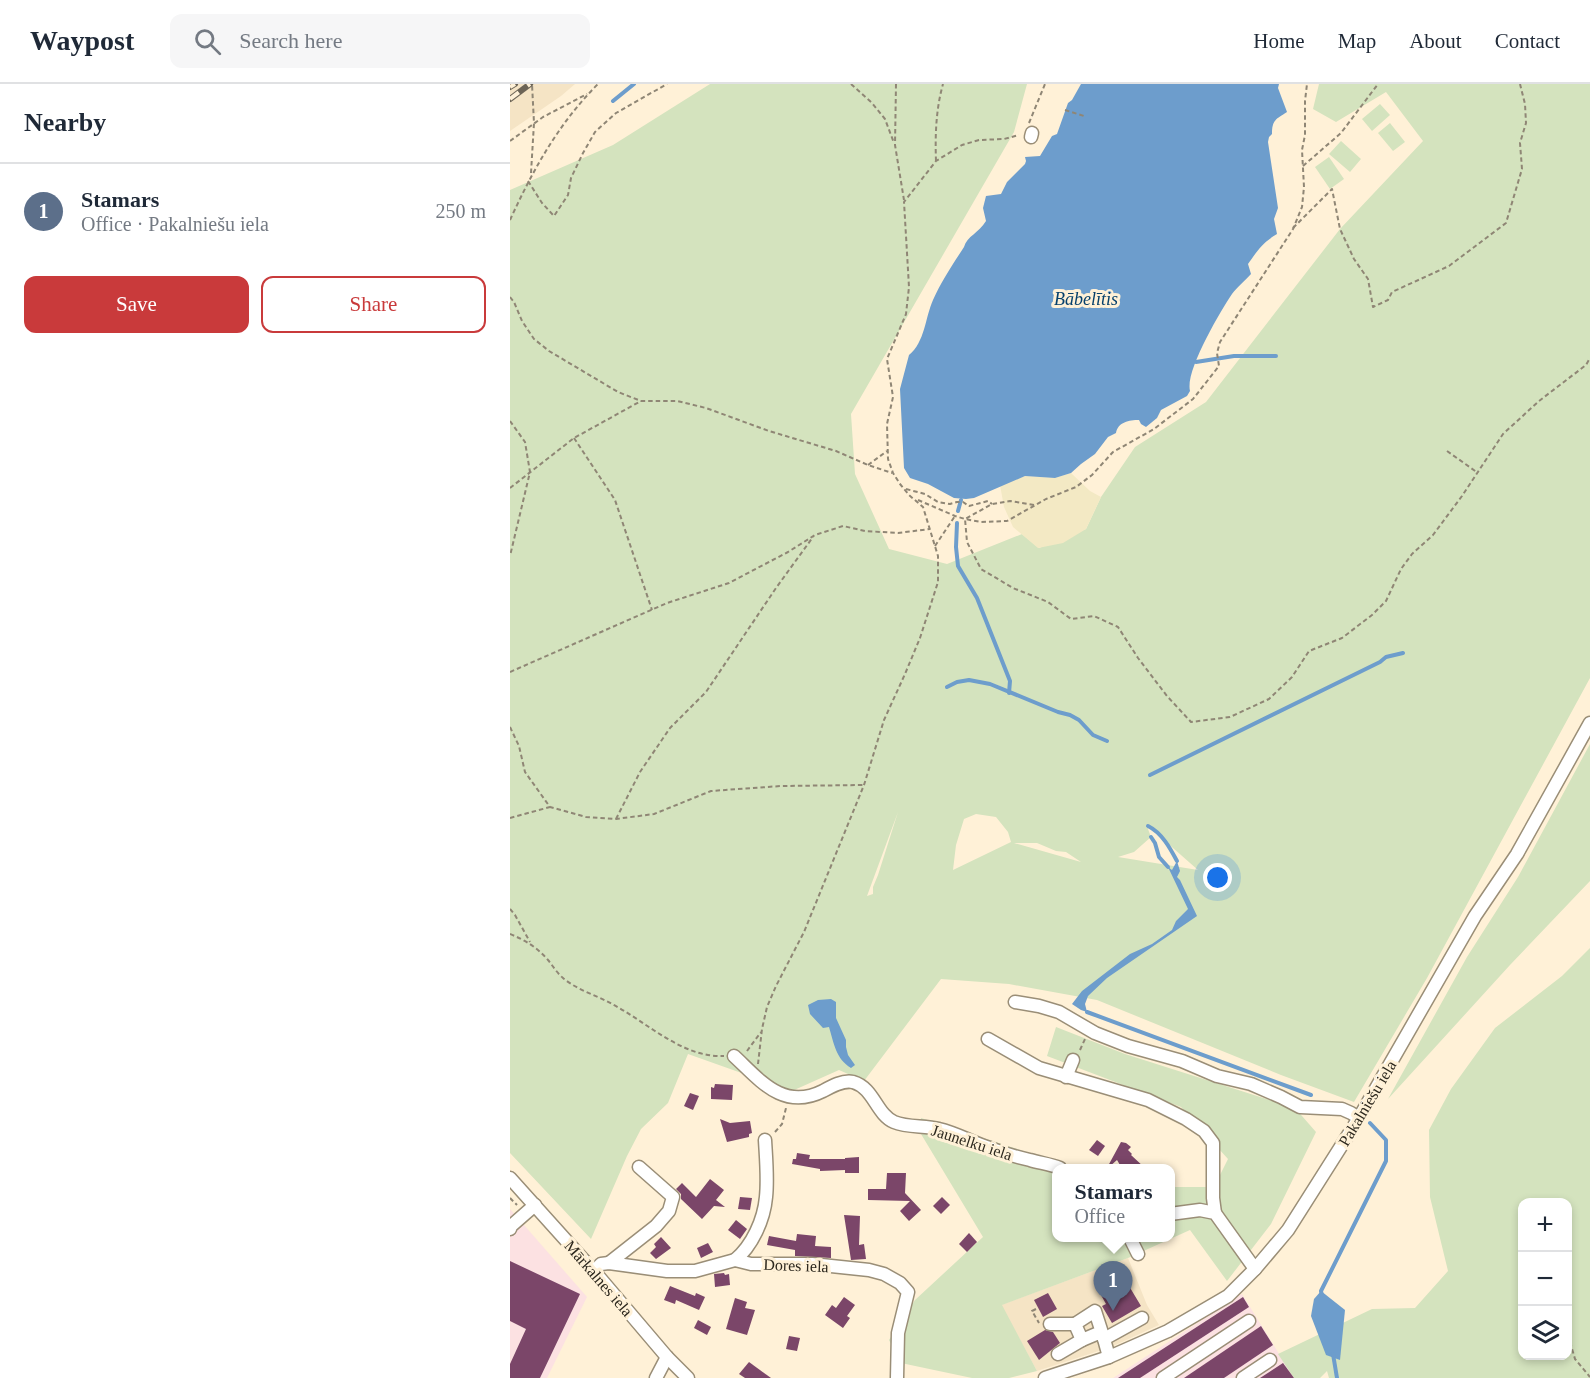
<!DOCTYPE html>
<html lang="en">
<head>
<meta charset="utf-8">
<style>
	body { margin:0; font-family:Georgia,serif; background:#f6f6f7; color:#1f2937 }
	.controls { position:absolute; right:18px; bottom:18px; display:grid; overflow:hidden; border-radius:12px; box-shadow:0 3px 9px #0003 }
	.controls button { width:54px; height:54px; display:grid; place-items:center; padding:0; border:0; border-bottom:2px solid #e0e1e3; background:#fff; color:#1f2937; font:30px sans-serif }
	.you { position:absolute; left:708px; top:794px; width:21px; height:21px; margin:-15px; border:4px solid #fff; border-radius:50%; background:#1a73e8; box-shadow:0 0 0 9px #1a73e833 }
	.badge { display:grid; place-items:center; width:39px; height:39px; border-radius:50%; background:#c93a3b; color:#fff; font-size:20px; font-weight:700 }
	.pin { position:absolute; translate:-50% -50px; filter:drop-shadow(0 2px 3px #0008) }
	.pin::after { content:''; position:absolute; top:32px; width:21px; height:18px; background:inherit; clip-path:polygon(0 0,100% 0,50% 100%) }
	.popup { position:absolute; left:542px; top:1080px; width:123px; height:78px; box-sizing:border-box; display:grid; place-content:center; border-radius:12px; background:#fff; filter:drop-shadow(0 2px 4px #0005); font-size:20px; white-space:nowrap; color:#747a83 }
	.popup b { font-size:22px; color:#1f2937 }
	.popup::after { content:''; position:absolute; left:50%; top:100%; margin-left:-12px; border:12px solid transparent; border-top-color:#fff }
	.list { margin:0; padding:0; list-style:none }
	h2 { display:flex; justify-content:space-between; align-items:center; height:78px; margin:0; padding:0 24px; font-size:26px }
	h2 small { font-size:20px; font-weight:400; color:#747a83 }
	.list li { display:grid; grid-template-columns:39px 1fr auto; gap:18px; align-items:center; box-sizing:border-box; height:96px; padding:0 24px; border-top:2px solid #e0e1e3 }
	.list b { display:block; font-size:22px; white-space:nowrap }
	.list p { margin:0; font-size:20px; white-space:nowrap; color:#747a83 }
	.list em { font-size:20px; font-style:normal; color:#747a83 }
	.actions { display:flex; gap:12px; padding:18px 24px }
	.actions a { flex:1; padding:14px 0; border:2px solid #c93a3b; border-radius:12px; text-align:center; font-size:21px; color:#c93a3b }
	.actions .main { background:#c93a3b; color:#fff }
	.icon { flex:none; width:33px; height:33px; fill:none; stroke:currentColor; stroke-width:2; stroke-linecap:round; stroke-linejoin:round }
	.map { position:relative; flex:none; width:1080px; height:1294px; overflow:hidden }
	header { display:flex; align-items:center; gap:36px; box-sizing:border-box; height:84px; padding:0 30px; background:#fff; border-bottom:2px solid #e0e1e3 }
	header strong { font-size:28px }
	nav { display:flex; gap:33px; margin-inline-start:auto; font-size:21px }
	.search { width:420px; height:54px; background:#f6f6f7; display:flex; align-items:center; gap:15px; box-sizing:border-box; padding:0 21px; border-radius:12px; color:#747a83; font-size:22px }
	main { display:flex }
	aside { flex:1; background:#fff }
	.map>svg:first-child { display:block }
	.built { fill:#f5e4c5 }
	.industrial { fill:#fce1e2 }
	.green { fill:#d4e3be; fill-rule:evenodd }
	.sand { fill:#f3e9c4 }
	.water { fill:#6d9dcc }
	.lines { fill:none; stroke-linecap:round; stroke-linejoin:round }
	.stream { stroke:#6d9dcc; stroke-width:4 }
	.building { fill:#7b4669 }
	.minor-casing { stroke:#9a8e77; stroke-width:15 }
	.path { stroke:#8f8675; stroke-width:2; stroke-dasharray:4.5 3; stroke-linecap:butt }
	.minor { stroke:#fff; stroke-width:12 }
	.rail-casing { stroke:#6c6456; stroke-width:6 }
	.rail { stroke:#fff1d7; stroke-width:4; stroke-dasharray:11; stroke-linecap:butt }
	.labels { text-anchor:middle; stroke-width:6; stroke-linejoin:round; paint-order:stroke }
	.street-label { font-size:16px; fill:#2d281e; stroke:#fff1d7 }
	.water-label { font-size:18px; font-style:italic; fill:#06406c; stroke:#fff1d7 }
</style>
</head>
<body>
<header>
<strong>Waypost</strong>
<div class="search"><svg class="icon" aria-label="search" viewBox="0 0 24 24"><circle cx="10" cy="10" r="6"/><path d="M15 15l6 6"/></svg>Search here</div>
<nav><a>Home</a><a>Map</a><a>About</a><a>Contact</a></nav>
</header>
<main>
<aside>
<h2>Nearby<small></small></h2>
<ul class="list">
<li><span class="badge" style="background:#5c6f8a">1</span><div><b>Stamars</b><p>Office · Pakalniešu iela</p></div><em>250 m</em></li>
</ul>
<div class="actions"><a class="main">Save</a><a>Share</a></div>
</aside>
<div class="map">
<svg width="1080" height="1294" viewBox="0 0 1080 1294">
	<rect width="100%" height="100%" fill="#fff1d7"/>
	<!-- built -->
	<g class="built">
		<path d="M0,0H65L51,12L0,47Z"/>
		<path d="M618,1174L637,1221L649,1241L601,1263L527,1287L491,1221Z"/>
	</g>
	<!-- industrial -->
	<g class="industrial">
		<path d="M0,1125L77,1213L37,1294H0Z"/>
		<path d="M732,1210L784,1294H603Z"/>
	</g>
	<!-- green -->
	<g class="green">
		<path d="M200,0H517L504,48L341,330L345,390L379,465L437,480L512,450L529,464L576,445L591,413L625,363L696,318L830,145L913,57L876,8L826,38L803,25L809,0H1080V594L917,894L844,1018L771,991L587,916L499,900L431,895L354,997L329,986L282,1007L178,970L158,1019L131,1045L117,1072L81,1155L0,1069V106L103,61ZM388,728L368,791L363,803V810L357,812ZM466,730L486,733L498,748L501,758L443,786L446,761L454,735ZM638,742L688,786L608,773L624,768L641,753L638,745ZM504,759H527L546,767L556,768L571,778Z"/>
		<path d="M870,20L880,31L862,47L852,35Z"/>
		<path d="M880,39L895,58L883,67L868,49Z"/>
		<path d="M831,57L851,75L840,88L819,70Z"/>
		<path d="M819,73L834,95L820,105L805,83Z"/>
		<path d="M1080,660V797L1000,881L878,1015L957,873L1008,793Z"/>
		<path d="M1080,864V1294H819L817,1287L810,1294H784L768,1270L862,1225L905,1224L938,1187L920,1113L919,1046L941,1005L985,944L1052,892ZM1012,1118H1058V1272H1012Z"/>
		<path d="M546,943L615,970L785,1024L806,1048L761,1140L717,1197L680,1146L618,1174L492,1221L527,1287L499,1294H462L391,1279L379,1256L405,1216L473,1153L411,1050V1034L566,1084H546V1154H660V1103H704L718,1075L671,1023L537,972Z"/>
	</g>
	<!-- sand -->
	<path class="sand" d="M561,389L580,407L591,413L576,445L553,459L528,464L503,443L494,423L490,401L515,392L545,394Z"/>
	<!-- water -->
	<g class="water">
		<path d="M571,0H769L768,4L777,28C766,35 762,36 762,50L759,53L758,58L768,124L764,135L767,150C752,159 748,166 738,180L741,190C735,197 727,203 722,210C710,228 675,287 680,307L677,312L651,326L647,334L636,343L631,340L629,336C619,336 608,338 606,349L598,353L585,370L571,380L561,389L545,394L515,392L464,414L456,415L444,414L418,400L400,394L394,384L390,305L399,271C415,258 415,234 423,216C431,198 443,180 454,163C457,152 469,149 476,137L473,124L476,112L491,110L497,98L515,80L516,77L515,73L530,72L542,52L547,50L558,19L562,16Z"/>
		<path d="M667,777L670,787L667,793L670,796L687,832L597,894L578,912L575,920L577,928L571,926L562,920L572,907L620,870L642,860L662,846L666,837L678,825L658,783L662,786Z"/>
		<path d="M321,915L326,918V934L336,956V963L338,971L345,981L341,984C326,975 324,960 319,943L313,944L300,930L298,921L308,916Z"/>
		<path d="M811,1207L835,1226L830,1276L816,1271L801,1232L804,1215Z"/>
	</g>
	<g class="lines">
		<!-- stream -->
		<g class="stream">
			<path d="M103,17L124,0"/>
			<path d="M686,278L724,272H766"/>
			<path d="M448,427L451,416"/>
			<path d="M447,439L446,463L448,482L467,514L500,597L499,609"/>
			<path d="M437,603L447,598L459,596L480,600L548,628L560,631L569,636L583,651L597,657"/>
			<path d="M640,691L870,578L876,573L893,569"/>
			<path d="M638,742C652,749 660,764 667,777"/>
			<path d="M641,753L645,759L649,773L658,783"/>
			<path d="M577,928L801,1011"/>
			<path d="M812,1212L811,1207L876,1077V1056L860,1039"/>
			<path d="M823,1270L827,1294"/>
		</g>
	</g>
	<!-- building -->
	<g class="building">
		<path d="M205,1000L223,1001L222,1016L201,1015V1003L204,1004Z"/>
		<path d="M180,1009L189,1012L183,1026L174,1022Z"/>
		<path d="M210,1035L220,1039L240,1037L242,1049L239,1050V1053L217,1058Z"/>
		<path d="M587,1056L595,1062L588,1072L579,1066Z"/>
		<path d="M611,1058L616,1059L621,1063L618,1066L622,1070L621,1071L635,1084H617L612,1080L610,1081L607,1076L599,1083L598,1082Z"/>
		<path d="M287,1069L300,1071L299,1075H335V1074L349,1073V1089H335V1086L310,1087V1085L282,1080L283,1075H286Z"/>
		<path d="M377,1089H396L395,1109L411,1126L399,1137L390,1127L400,1117L358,1116V1105H376Z"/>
		<path d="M200,1095L214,1106L206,1116L215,1123L204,1122L192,1135L171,1115V1110L166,1105L172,1099L186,1113Z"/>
		<path d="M230,1113L242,1114L240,1126L228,1125Z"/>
		<path d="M432,1113L440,1121L431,1130L423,1122Z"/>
		<path d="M334,1131L350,1132L349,1161L354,1160L356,1175L341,1176Z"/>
		<path d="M226,1136L237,1145L230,1155L218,1146Z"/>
		<path d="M459,1149L467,1158L457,1168L449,1160Z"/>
		<path d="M287,1150L306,1152L305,1162L321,1163V1174L285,1172V1166L257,1161L259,1152L286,1157Z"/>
		<path d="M151,1153L161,1164L146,1175L140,1169L146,1163L144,1160Z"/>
		<path d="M198,1159L203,1168L191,1174L187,1164Z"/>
		<path d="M0,1177L70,1210L30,1294H0V1280L16,1245L0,1237Z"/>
		<path d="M214,1189L215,1191L219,1190L220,1201L205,1203L204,1190Z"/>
		<path d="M616,1197L631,1222L602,1239L592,1222L596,1220L591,1211Z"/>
		<path d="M160,1202L185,1212L186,1209L195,1213L189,1226L166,1216L165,1220L154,1216Z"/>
		<path d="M538,1209L547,1225L533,1233L524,1216Z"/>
		<path d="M334,1213L345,1221L337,1232L340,1234L333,1244L315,1231L322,1221L326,1224Z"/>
		<path d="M733,1213L739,1223L630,1294H608Z"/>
		<path d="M225,1214L237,1218L235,1224L245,1226L237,1251L216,1245Z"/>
		<path d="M188,1236L201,1243L197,1251L184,1244Z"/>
		<path d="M751,1242L763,1261L714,1294H674Z"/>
		<path d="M535,1246L543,1248L550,1259L529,1276L517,1257Z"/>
		<path d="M279,1252L290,1254L287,1267L276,1265Z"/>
		<path d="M239,1278L261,1294H235L229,1290Z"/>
		<path d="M773,1279L784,1294H750Z"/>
	</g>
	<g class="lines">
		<defs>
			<g id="minor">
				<path d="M521,53L522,49"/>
				<path d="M505,918L529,922L549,928L585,949L618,962L672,977L707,992L741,1000L771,1013L790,1023L832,1025L841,1029L849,1034"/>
				<path d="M478,955L529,984L638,1016L676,1035L694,1047L703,1059V1114L705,1129"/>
				<path d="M224,972C250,996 273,1027 313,1007C322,1002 333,996 343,998C364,1004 366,1030 384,1038C398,1044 415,1041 429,1045C447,1049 463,1059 480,1064C493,1069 506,1073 520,1076C530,1079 540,1080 550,1084"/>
				<path d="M556,993L563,976"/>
				<path d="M0,1094L89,1193L157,1273L178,1294"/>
				<path d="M660,1130L690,1126L705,1129L745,1185"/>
				<path d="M0,1145L1,1142L25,1121"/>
				<path d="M620,1154L628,1170"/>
				<path d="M225,1176C242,1162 254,1136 256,1113C258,1095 256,1074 255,1056"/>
				<path d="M99,1179L146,1142L159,1127L163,1113L129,1083"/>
				<path d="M84,1187L91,1180L99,1179L157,1187H185L225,1176L241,1180H302L359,1186L374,1190L390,1199L398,1208L388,1249L387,1294"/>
				<path d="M540,1240H565"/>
				<path d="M591,1248L572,1256L565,1240L585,1227L594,1255"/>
				<path d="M548,1270L572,1256"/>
				<path d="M599,1273L594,1255L632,1234"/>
				<path d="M146,1294L157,1273"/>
				<path d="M535,1294L599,1273L658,1247L718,1212L745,1185L778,1146L849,1034L965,832L1007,770L1080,639"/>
				<path d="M653,1294L739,1237"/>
				<path d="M733,1294L760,1276"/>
			</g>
		</defs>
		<!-- minor casing -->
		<use href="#minor" class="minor-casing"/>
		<!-- path -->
		<g class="path">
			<path d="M341,0L362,19L375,35L384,59"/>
			<path d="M386,0L385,61L394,116"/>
			<path d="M555,26L574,32"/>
			<path d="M519,39L535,0"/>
			<path d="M0,57L33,33L77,10"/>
			<path d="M426,77C425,51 426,25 433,0"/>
			<path d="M793,82L831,49L868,0"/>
			<path d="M21,89L24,39L22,0"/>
			<path d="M18,97L32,119L44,132L58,111L61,94L73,69L85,48L106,29L157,0"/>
			<path d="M0,136C23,86 48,40 88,0"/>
			<path d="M783,144L822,105L830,145L844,175L858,195L863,223L878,216L882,208L939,182L996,139L1012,85L1010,59L1016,39L1015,20L1010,0"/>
			<path d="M0,213L4,218L12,237L24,255L39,267L108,308L131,317H167L196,324L259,347L326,367L358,381L382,389"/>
			<path d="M0,337L15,358L20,388L0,472"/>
			<path d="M64,354L105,416L142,526"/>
			<path d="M937,367L968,389"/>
			<path d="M358,381L377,367"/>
			<path d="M0,404L64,354L131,317"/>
			<path d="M396,405L415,410L428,418L440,420L447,418H453L459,422L478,417L482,420"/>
			<path d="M408,416L445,432L455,435L471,438L497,437L536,415L566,403L582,391L603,368L644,345L683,315L709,282L707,269L710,258L783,145L792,123L794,103L792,66L795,51V17L797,0"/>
			<path d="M524,421L500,417L482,420L455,435L457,458L471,485L503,504L538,518L561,535L584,532L608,543L628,574L657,612L681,638L720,633L759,615L782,593L799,567L832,554L862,531L876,517L891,485L902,470L923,451L952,412L993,350L1029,317L1076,281L1080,274"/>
			<path d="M425,462L445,432"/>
			<path d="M0,588L157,519L219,499L278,468L305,451L333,442L355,447L388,449L420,445"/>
			<path d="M0,643L9,662L15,688L40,723L76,733L106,735L144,730L201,707L271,702L354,701"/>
			<path d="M0,734L40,723"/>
			<path d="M106,735L130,688L160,644L196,608L266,504L303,453"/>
			<path d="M0,825L5,831L20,858"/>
			<path d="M0,850C15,856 28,864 38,876C43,882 47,889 53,894C67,906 86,911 102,920C137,938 172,974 214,972"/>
			<path d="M570,966L575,955"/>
			<path d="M237,967L251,948"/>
			<path d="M248,980L252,945L257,923L266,902L294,848L354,701L374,636L395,590L410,554L428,498V472L413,423L399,411L390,400L383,389L378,375L377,340L383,313L377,275L396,230L399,203L394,118L426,77L452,61L469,56L494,55L509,51"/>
			<path d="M265,1048L272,1040L276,1024"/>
			<path d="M0,1114L7,1121"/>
			<path d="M526,1225L522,1227L529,1239"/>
			<path d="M1060,1258L1065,1275L1080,1293"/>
		</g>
		<!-- minor -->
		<use href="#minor" class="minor"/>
		<defs>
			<g id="rail">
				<path d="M0,3L5,0"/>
				<path d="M0,15L20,0"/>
			</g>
		</defs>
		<!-- rail casing -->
		<use href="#rail" class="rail-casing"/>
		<!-- rail -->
		<use href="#rail" class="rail"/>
	</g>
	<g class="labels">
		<!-- street labels -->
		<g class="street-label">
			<text transform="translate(857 1019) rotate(-59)" y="6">Pakalniešu iela</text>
			<text transform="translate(462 1058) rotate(18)" y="6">Jaunelku iela</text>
			<text transform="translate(286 1181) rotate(2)" y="6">Dores iela</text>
			<text transform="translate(89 1194) rotate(49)" y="6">Mārkalnes iela</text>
		</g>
		<!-- water labels -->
		<g class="water-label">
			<text x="576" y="221">Bābelītis</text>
		</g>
	</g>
</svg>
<div class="controls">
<button>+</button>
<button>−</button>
<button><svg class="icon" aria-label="layers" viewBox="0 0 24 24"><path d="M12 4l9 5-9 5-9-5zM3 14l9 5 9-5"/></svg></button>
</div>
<div class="you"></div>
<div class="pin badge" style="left:603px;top:1227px;background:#5c6f8a">1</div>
<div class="popup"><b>Stamars</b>Office</div>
</div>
</main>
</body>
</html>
